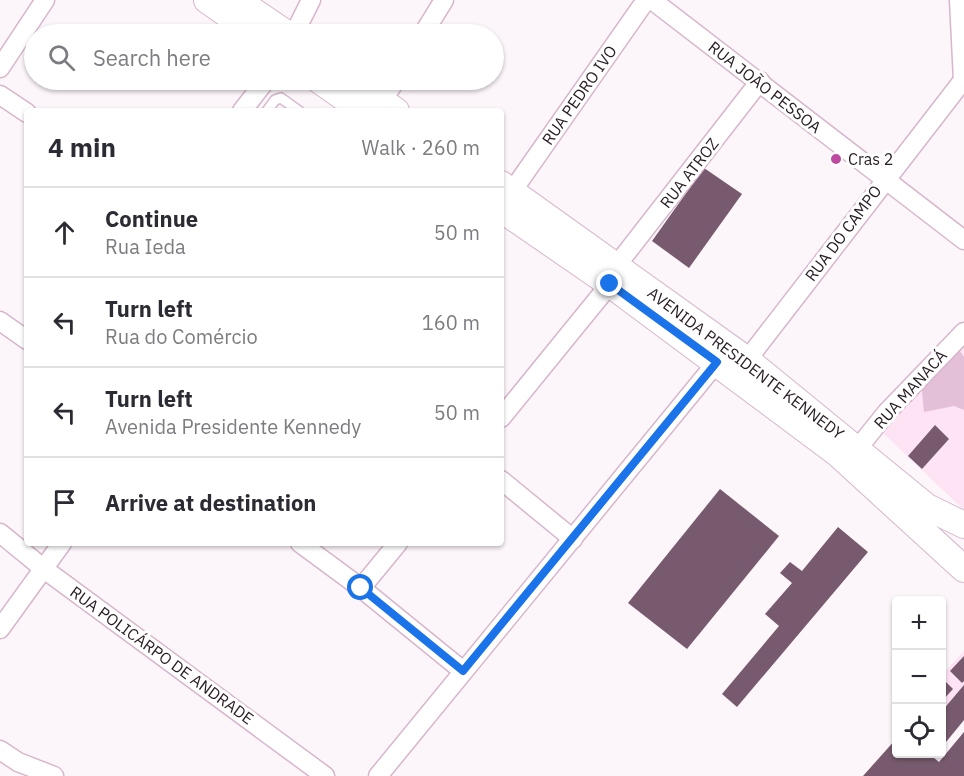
<!DOCTYPE html>
<html lang="en">
<head>
<meta charset="utf-8">
<style>
	body { margin:0; font-family:"IBM Plex Sans",sans-serif; background:#f7f7f7; color:#2b2b33 }
	.controls { position:absolute; right:18px; bottom:18px; display:grid; overflow:hidden; border-radius:6px; box-shadow:0 2px 4px #0004 }
	.controls button { width:54px; height:54px; display:grid; place-items:center; padding:0; border:0; border-bottom:2px solid #e1e1e2; background:#fff; color:#2b2b33; font:30px sans-serif }
	.stop { position:absolute; width:18px; height:18px; margin:-14px; border:4px solid #1a73e8; border-radius:50%; background:#fff }
	.stop.end { background:#1a73e8; border-color:#fff; box-shadow:0 2px 6px #0008 }
	.list { margin:0; padding:0; list-style:none }
	h2 { display:flex; justify-content:space-between; align-items:center; height:78px; margin:0; padding:0 24px; font-size:26px }
	h2 small { font-size:20px; font-weight:400; color:#7c7c81 }
	.list li { display:grid; grid-template-columns:39px 1fr auto; gap:18px; align-items:center; box-sizing:border-box; height:90px; padding:0 24px; border-top:2px solid #e1e1e2 }
	.list b { display:block; font-size:22px; white-space:nowrap }
	.list p { margin:0; font-size:20px; white-space:nowrap; color:#7c7c81 }
	.list em { font-size:20px; font-style:normal; color:#7c7c81 }
	.icon { flex:none; width:33px; height:33px; fill:none; stroke:currentColor; stroke-width:2; stroke-linecap:round; stroke-linejoin:round }
	.map { position:relative; flex:none; width:964px; height:776px; overflow:hidden }
	.search { position:absolute; background:#fff; box-shadow:0 2px 4px #0004; left:24px; top:24px; width:480px; height:66px; display:flex; align-items:center; gap:15px; box-sizing:border-box; padding:0 21px; border-radius:33px; color:#7c7c81; font-size:22px }
	.panel { position:absolute; background:#fff; box-shadow:0 2px 4px #0004; left:24px; top:108px; width:480px; height:438px; border-radius:6px }
	.map>svg:first-child { display:block }
	.built { fill:#fde3f4 }
	.green { fill:#e3c0d7 }
	.building { fill:#775a6e }
	.lines { fill:none; stroke-linecap:round; stroke-linejoin:round }
	.service-casing { stroke:#d7b6cc; stroke-width:12 }
	.minor-casing { stroke:#d7b6cc; stroke-width:21 }
	.secondary-casing { stroke:#d7b6cc; stroke-width:28 }
	.service { stroke:#fff; stroke-width:9 }
	.minor { stroke:#fff; stroke-width:18 }
	.secondary { stroke:#fff; stroke-width:26 }
	.route { stroke:#1a73e8; stroke-width:8 }
	.poi-dot { fill:#be49a0; stroke:#fff; stroke-width:2 }
	.labels { text-anchor:middle; stroke-width:6; stroke-linejoin:round; paint-order:stroke }
	.street-label { font-size:16px; fill:#281c24; stroke:#fff }
	.poi-label { font-size:16px; fill:#281c24; stroke:#fff; text-anchor:start }
</style>
</head>
<body>
<div class="map">
<svg width="964" height="776" viewBox="0 0 964 776">
	<rect width="100%" height="100%" fill="#fcf5fa"/>
	<!-- built -->
	<g class="built">
		<path d="M964,334V510L881,431L893,421L917,384Z"/>
		<path d="M964,651V720L942,747V675Z"/>
	</g>
	<!-- green -->
	<path class="green" d="M957,347L964,357V410L954,406L924,412L921,380Z"/>
	<!-- building -->
	<g class="building">
		<path d="M704,168L742,194L689,268L652,241Z"/>
		<path d="M935,425L949,439L922,469L908,456Z"/>
		<path d="M720,489L779,536L687,649L628,603Z"/>
		<path d="M838,527L868,552L737,707L722,694L779,626L765,614L792,583L780,573L790,562L802,571Z"/>
		<path d="M964,656V681L962,683L950,671Z"/>
		<path d="M944,680L953,689L942,701V682Z"/>
		<path d="M964,685V720L942,747V711Z"/>
		<path d="M964,732V776H863L896,739V754H929L939,762Z"/>
	</g>
	<g class="lines">
		<defs>
			<path id="service" d="M267,111L275,100L281,98L299,111"/>
			<g id="minor">
				<path d="M652,0L964,240"/>
				<path d="M959,0L963,81"/>
				<path d="M294,34L311,0"/>
				<path d="M423,34L444,0"/>
				<path d="M0,68L45,0"/>
				<path d="M0,95L27,113"/>
				<path d="M382,101L396,80"/>
				<path d="M242,111L266,80"/>
				<path d="M506,200L646,0"/>
				<path d="M617,265L760,81"/>
				<path d="M0,321L27,340"/>
				<path d="M747,360L964,79"/>
				<path d="M501,418L610,284"/>
				<path d="M858,448L887,412L964,332"/>
				<path d="M501,480L573,539"/>
				<path d="M0,533L44,569L325,776"/>
				<path d="M300,543L361,588L463,671"/>
				<path d="M361,588L398,543"/>
				<path d="M0,629L62,543"/>
				<path d="M0,750L18,762L54,776"/>
				<path d="M378,776L717,362"/>
			</g>
			<g id="secondary">
				<path d="M207,0L251,31"/>
				<path d="M237,0L287,34"/>
				<path d="M319,80L363,111"/>
				<path d="M351,80L396,111"/>
				<path d="M501,184L747,360L927,507L964,525"/>
				<path d="M501,209L610,284L837,453L964,569"/>
			</g>
		</defs>
		<!-- service casing -->
		<use href="#service" class="service-casing"/>
		<!-- minor casing -->
		<use href="#minor" class="minor-casing"/>
		<!-- secondary casing -->
		<use href="#secondary" class="secondary-casing"/>
		<!-- service -->
		<use href="#service" class="service"/>
		<!-- minor -->
		<use href="#minor" class="minor"/>
		<!-- secondary -->
		<use href="#secondary" class="secondary"/>
	</g>
	<g class="lines">
		<!-- route -->
		<path class="route" d="M361,588L463,671L717,362L610,284"/>
	</g>
	<!-- markers -->
	<circle class="poi-dot" cx="836" cy="159" r="6"/>
	<g class="labels">
		<!-- street labels -->
		<g class="street-label">
			<text transform="translate(765 87) rotate(38)" y="6">RUA JOÃO PESSOA</text>
			<text transform="translate(579 95) rotate(-55)" y="6">RUA PEDRO IVO</text>
			<text transform="translate(689 173) rotate(-52)" y="6">RUA ATROZ</text>
			<text transform="translate(843 233) rotate(-53)" y="6">RUA DO CAMPO</text>
			<text transform="translate(746 363) rotate(37)" y="6">AVENIDA PRESIDENTE KENNEDY</text>
			<text transform="translate(910 389) rotate(-48)" y="6">RUA MANACÁ</text>
			<text transform="translate(162 655) rotate(36)" y="6">RUA POLICÁRPO DE ANDRADE</text>
		</g>
		<!-- poi labels -->
		<g class="poi-label">
			<text x="848" y="165">Cras 2</text>
		</g>
	</g>
</svg>
<div class="controls">
<button>+</button>
<button>−</button>
<button><svg class="icon" aria-label="locate" viewBox="0 0 24 24"><circle cx="12" cy="12" r="6"/><path d="M12 2v4M12 18v4M2 12h4M18 12h4"/></svg></button>
</div>
<div class="stop" style="left:361px;top:588px"></div>
<div class="stop end" style="left:610px;top:284px"></div>
<div class="search"><svg class="icon" aria-label="search" viewBox="0 0 24 24"><circle cx="10" cy="10" r="6"/><path d="M15 15l6 6"/></svg>Search here</div>
<section class="panel">
<h2>4 min<small>Walk · 260 m</small></h2>
<ul class="list">
<li><svg class="icon" aria-label="ahead" viewBox="0 0 24 24"><path d="M12 20V5M6 11l6-6 6 6"/></svg><div><b>Continue</b><p>Rua Ieda</p></div><em>50 m</em></li>
<li><svg class="icon" aria-label="left" viewBox="0 0 24 24"><path d="M17 20v-9H6M10 6l-5 5 5 5"/></svg><div><b>Turn left</b><p>Rua do Comércio</p></div><em>160 m</em></li>
<li><svg class="icon" aria-label="left" viewBox="0 0 24 24"><path d="M17 20v-9H6M10 6l-5 5 5 5"/></svg><div><b>Turn left</b><p>Avenida Presidente Kennedy</p></div><em>50 m</em></li>
<li><svg class="icon" aria-label="arrive" viewBox="0 0 24 24"><path d="M6 21V4h12l-3 4 3 4H6"/></svg><div><b>Arrive at destination</b></div></li>
</ul>
</section>
</div>
</body>
</html>
